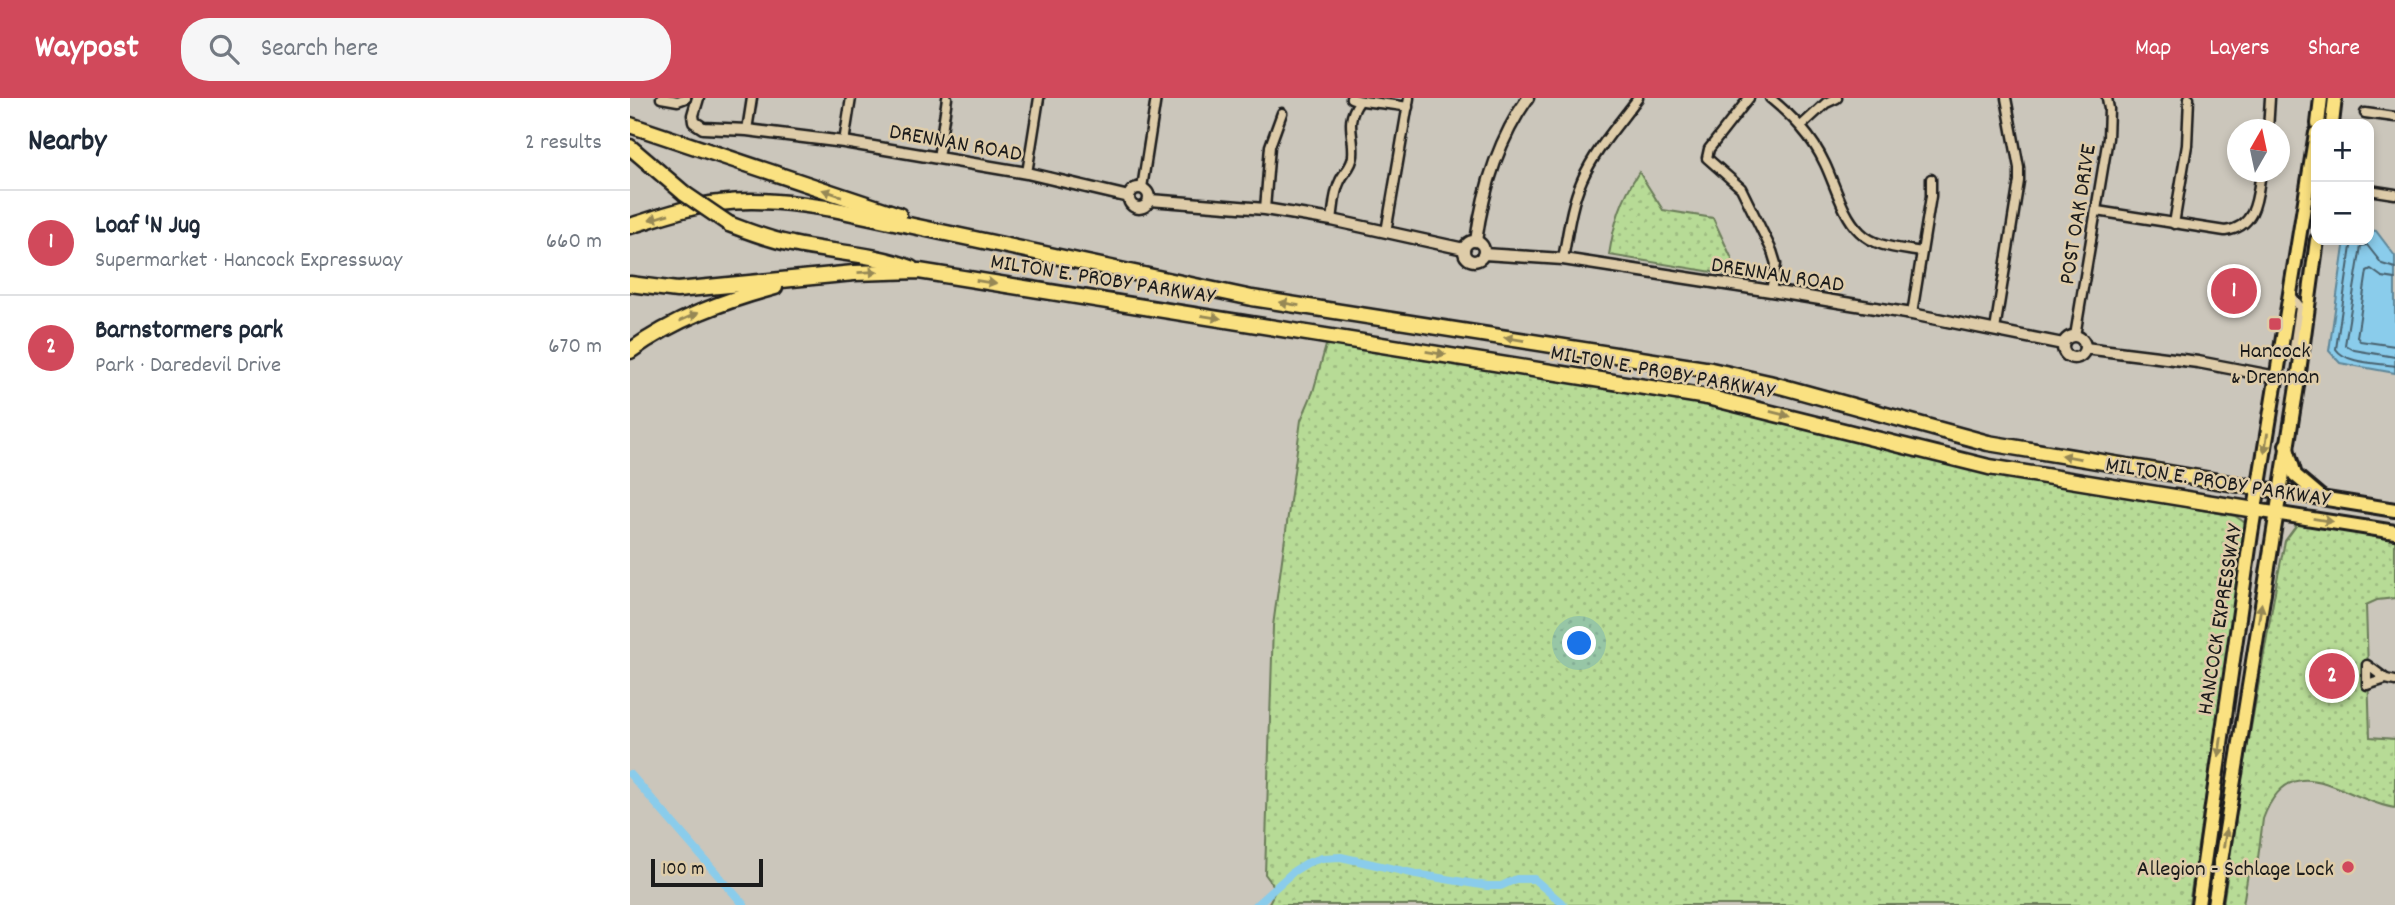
<!DOCTYPE html>
<html lang="en">
<head>
<meta charset="utf-8">
<style>
	body { margin:0; font-family:Dekko,sans-serif; background:#f6f6f7; color:#1f2937 }
	.controls { position:absolute; right:21px; top:21px; display:grid; overflow:hidden; border-radius:14px; box-shadow:0 4px 10px #0003 }
	.controls button { width:63px; height:63px; display:grid; place-items:center; padding:0; border:0; border-bottom:2px solid #e0e1e3; background:#fff; color:#1f2937; font:35px sans-serif }
	.compass { position:absolute; left:1597px; top:21px; width:63px; height:63px; border-radius:50%; background:#fff; box-shadow:0 4px 10px #0003; rotate:9deg }
	.scale { position:absolute; left:21px; bottom:18px; width:112px; box-sizing:border-box; padding-left:7px; border:4px solid #1c1c1c; border-top:0; font-size:19px; line-height:24px; white-space:nowrap; color:#1c1c1c; -webkit-text-stroke:5px #decca9; paint-order:stroke }
	.you { position:absolute; left:950px; top:546px; width:24px; height:24px; margin:-18px; border:5px solid #fff; border-radius:50%; background:#1a73e8; box-shadow:0 0 0 10px #1a73e833 }
	.badge { display:grid; place-items:center; width:46px; height:46px; border-radius:50%; background:#d1495b; color:#fff; font-size:23px; font-weight:700 }
	.pin { position:absolute; translate:-50% -50%; border:4px solid #fff; box-shadow:0 2px 7px #0006 }
	.list { margin:0; padding:0; list-style:none }
	h2 { display:flex; justify-content:space-between; align-items:center; height:91px; margin:0; padding:0 28px; font-size:30px }
	h2 small { font-size:23px; font-weight:400; color:#747a83 }
	.list li { display:grid; grid-template-columns:46px 1fr auto; gap:21px; align-items:center; box-sizing:border-box; height:105px; padding:0 28px; border-top:2px solid #e0e1e3 }
	.list b { display:block; font-size:26px; white-space:nowrap }
	.list p { margin:0; font-size:23px; white-space:nowrap; color:#747a83 }
	.list em { font-size:23px; font-style:normal; color:#747a83 }
	.icon { flex:none; width:38px; height:38px; fill:none; stroke:currentColor; stroke-width:2; stroke-linecap:round; stroke-linejoin:round }
	.map { position:relative; flex:none; width:1765px; height:807px; overflow:hidden }
	header { display:flex; align-items:center; gap:42px; box-sizing:border-box; height:98px; padding:0 35px; background:#d1495b; color:#fff }
	header strong { font-size:33px }
	nav { display:flex; gap:38px; margin-inline-start:auto; font-size:24px }
	.search { width:490px; height:63px; background:#f6f6f7; display:flex; align-items:center; gap:18px; box-sizing:border-box; padding:0 24px; border-radius:28px; color:#747a83; font-size:26px }
	main { display:flex }
	aside { flex:1; background:#fff }
	.map>svg:first-child { display:block }
	.grass { fill:url(#grass-dots); stroke:#6a7c59; stroke-width:2 }
	.water { fill:#8acceb; stroke:#5e8698; stroke-width:2 }
	.lines { fill:none; stroke-linecap:round; stroke-linejoin:round }
	.shore { stroke:#48626f; stroke-width:2 }
	.canal { stroke:#8acceb; stroke-width:8 }
	.minor-casing { stroke:#1c1c1c; stroke-width:13 }
	.tertiary-casing { stroke:#1c1c1c; stroke-width:15 }
	.primary-casing { stroke:#1c1c1c; stroke-width:18 }
	.trunk-casing { stroke:#1c1c1c; stroke-width:18 }
	.motorway-casing { stroke:#1c1c1c; stroke-width:19 }
	.minor { stroke:#decca9; stroke-width:8 }
	.tertiary { stroke:#decca9; stroke-width:10 }
	.primary { stroke:#fae181; stroke-width:12 }
	.trunk { stroke:#fae181; stroke-width:12 }
	.motorway { stroke:#fae181; stroke-width:14 }
	.motorway-bridge-casing { stroke:#1c1c1c; stroke-width:19; stroke-linecap:butt }
	.motorway-bridge { stroke:#fae181; stroke-width:14 }
	.oneway { fill:#968854 }
	.poi-dot { fill:#d1495b; stroke:#decca9; stroke-width:2.5 }
	.labels { text-anchor:middle; stroke-width:5; stroke-linejoin:round; paint-order:stroke }
	.street-label { font-size:23px; fill:#1c1c1c; stroke:#decca9 }
	.poi-label { font-size:23px; fill:#1c1c1c; stroke:#decca9 }
</style>
</head>
<body>
<header>
<strong>Waypost</strong>
<div class="search"><svg class="icon" aria-label="search" viewBox="0 0 24 24"><circle cx="10" cy="10" r="6"/><path d="M15 15l6 6"/></svg>Search here</div>
<nav><a>Map</a><a>Layers</a><a>Share</a></nav>
</header>
<main>
<aside>
<h2>Nearby<small>2 results</small></h2>
<ul class="list">
<li><span class="badge">1</span><div><b>Loaf 'N Jug</b><p>Supermarket · Hancock Expressway</p></div><em>660 m</em></li>
<li><span class="badge">2</span><div><b>Barnstormers park</b><p>Park · Daredevil Drive</p></div><em>670 m</em></li>
</ul>
</aside>
<div class="map">
<svg width="1765" height="807" viewBox="0 0 1765 807">
	<defs>
		<pattern id="grass-dots" width="8" height="8" patternUnits="userSpaceOnUse" patternTransform="scale(1.75)"><rect width="8" height="8" fill="#b7db96"/><path d="M2 2h.1M6 6h.1" fill="none" stroke="#9dbb81" stroke-width="1.8" stroke-linecap="round"/></pattern>
	</defs>
	<rect width="100%" height="100%" fill="#cbc6bb"/>
	<filter id="ink" filterUnits="userSpaceOnUse"><feTurbulence type="fractalNoise" baseFrequency=".0143" numOctaves="2"/><feDisplacementMap in="SourceGraphic" scale="14" xChannelSelector="R" yChannelSelector="G"/><feConvolveMatrix kernelMatrix="1 2 1 2 8 2 1 2 1" color-interpolation-filters="sRGB"/></filter>
	<g filter="url(#ink)">
		<!-- grass -->
		<g class="grass">
			<path d="M1009,74L1033,112L1083,120L1102,161L1101,177L979,157C984,125 991,101 1009,74Z"/>
			<path d="M697,244L1090,307L1312,365L1605,418L1617,426L1559,807H935L909,784L931,807H638L646,791L635,776L643,528L671,322L683,294Z"/>
			<path d="M1669,424L1765,439V500L1747,502L1736,507L1740,639L1765,641V710C1716,703 1661,644 1633,721L1626,776L1618,775L1613,807H1593L1611,686L1647,482L1655,443Z"/>
		</g>
		<!-- water -->
		<path class="water" d="M1739,132L1746,133L1765,158V275L1710,265L1699,253L1715,142H1739Z"/>
		<g class="lines">
			<!-- shore -->
			<g class="shore">
				<path d="M1722,142L1706,251C1716,266 1748,265 1765,268"/>
				<path d="M1765,170L1752,166L1737,147L1731,148L1715,247L1724,252L1765,259"/>
				<path d="M1765,181L1752,179L1741,171L1737,173L1727,239L1730,243L1765,248"/>
			</g>
			<!-- canal -->
			<g class="canal">
				<path d="M0,676L114,807"/>
				<path d="M626,807L664,773L677,765L692,760L711,759L786,776L857,788H871L886,781H904L934,807"/>
			</g>
			<defs>
				<g id="minor">
					<path d="M31,0L48,3L56,0"/>
					<path d="M721,0C728,4 765,6 778,9"/>
					<path d="M1119,0L1079,51L1077,60L1111,90L1142,153L1146,166L1141,193"/>
					<path d="M1140,0C1163,19 1182,38 1195,66C1205,87 1213,118 1230,134C1246,150 1271,150 1291,154"/>
					<path d="M1735,15L1765,19"/>
					<path d="M1171,28L1196,5L1207,0"/>
					<path d="M117,32L122,0"/>
					<path d="M1638,32L1640,0"/>
					<path d="M214,44L221,0"/>
					<path d="M308,60L317,0"/>
					<path d="M397,75L409,0"/>
					<path d="M512,90L526,0"/>
					<path d="M1739,92L1765,96"/>
					<path d="M635,111L640,48L652,15"/>
					<path d="M1467,113L1595,133C1627,129 1627,99 1631,74"/>
					<path d="M702,122C704,110 704,94 710,83C714,74 722,69 723,58C725,36 714,25 729,4"/>
					<path d="M1544,126L1557,47L1559,0"/>
					<path d="M756,134L779,0"/>
					<path d="M933,161C938,134 941,107 952,82C965,52 989,26 1008,0"/>
					<path d="M1660,196L1670,209L1664,250L1671,262"/>
					<path d="M1282,216L1301,98V81"/>
					<path d="M1365,232L1389,83V70L1376,0"/>
					<path d="M1445,238L1478,40L1479,11L1477,0"/>
					<path d="M1756,581L1737,587V567L1756,581L1765,583"/>
				</g>
				<g id="tertiary">
					<path d="M68,0L63,17L64,24L73,30L117,32L214,44L397,75L499,99"/>
					<circle cx="509" cy="100" r="10"/>
					<path d="M520,102L635,111L702,122L834,151"/>
					<circle cx="844" cy="153" r="10"/>
					<path d="M846,143C853,92 868,42 898,0"/>
					<path d="M854,156L933,161L1141,193L1282,216L1433,246"/>
					<circle cx="1444" cy="249" r="11"/>
					<path d="M1455,250L1568,264L1647,279"/>
				</g>
				<g id="primary">
					<path d="M1688,26L1691,0"/>
					<path d="M1702,26L1705,0"/>
					<path d="M1568,807L1621,436L1686,35"/>
					<path d="M1584,807L1668,282L1687,142"/>
				</g>
				<g id="trunk">
					<path d="M1656,347L1665,377L1691,399"/>
					<path d="M1629,390L1765,412"/>
					<path d="M1625,412L1765,434"/>
				</g>
				<g id="motorway">
					<path d="M0,27L269,117"/>
					<path d="M0,49L55,96"/>
					<path d="M99,126C120,134 140,142 162,146C202,155 243,155 281,170"/>
					<path d="M0,128C29,119 59,108 89,105C127,100 165,105 203,111L622,200L1081,272L1139,285L1358,345L1629,390"/>
					<path d="M0,186L47,192L224,175L289,173L1077,299L1359,369L1625,412"/>
					<path d="M0,253C44,221 94,203 145,189"/>
				</g>
			</defs>
			<!-- minor casing -->
			<use href="#minor" class="minor-casing"/>
			<!-- tertiary casing -->
			<use href="#tertiary" class="tertiary-casing"/>
			<!-- primary casing -->
			<use href="#primary" class="primary-casing"/>
			<!-- trunk casing -->
			<use href="#trunk" class="trunk-casing"/>
			<!-- motorway casing -->
			<use href="#motorway" class="motorway-casing"/>
			<!-- minor -->
			<use href="#minor" class="minor"/>
			<!-- tertiary -->
			<use href="#tertiary" class="tertiary"/>
			<!-- primary -->
			<use href="#primary" class="primary"/>
			<!-- trunk -->
			<use href="#trunk" class="trunk"/>
			<!-- motorway -->
			<use href="#motorway" class="motorway"/>
			<defs>
				<path id="motorway-bridge" d="M55,96L99,126"/>
			</defs>
			<!-- motorway-bridge casing -->
			<use href="#motorway-bridge" class="motorway-bridge-casing"/>
			<!-- motorway-bridge -->
			<use href="#motorway-bridge" class="motorway-bridge"/>
		</g>
		<!-- one-way arrows -->
		<defs><path id="oneway-solid" d="M-6-.8H1V-3.2L6.5 0L1 3.2V.8H-6Z" transform="scale(1.75)"/></defs>
		<g class="oneway">
			<use href="#oneway-solid" transform="translate(202 95) rotate(-161)"/>
			<use href="#oneway-solid" transform="translate(29 119) rotate(163)"/>
			<use href="#oneway-solid" transform="translate(238 174) rotate(-3)"/>
			<use href="#oneway-solid" transform="translate(356 184) rotate(9)"/>
			<use href="#oneway-solid" transform="translate(659 206) rotate(-171)"/>
			<use href="#oneway-solid" transform="translate(59 219) rotate(-24)"/>
			<use href="#oneway-solid" transform="translate(581 219) rotate(9)"/>
			<use href="#oneway-solid" transform="translate(884 241) rotate(-171)"/>
			<use href="#oneway-solid" transform="translate(806 255) rotate(9)"/>
			<use href="#oneway-solid" transform="translate(1150 316) rotate(15)"/>
			<use href="#oneway-solid" transform="translate(1636 345) rotate(99)"/>
			<use href="#oneway-solid" transform="translate(1441 359) rotate(-170)"/>
			<use href="#oneway-solid" transform="translate(1693 422) rotate(9)"/>
			<use href="#oneway-solid" transform="translate(1630 515) rotate(-81)"/>
			<use href="#oneway-solid" transform="translate(1590 649) rotate(98)"/>
			<use href="#oneway-solid" transform="translate(1595 740) rotate(-81)"/>
		</g>
	</g>
	<!-- markers -->
	<g class="poi-dot">
		<rect x="1638" y="219" width="14" height="14" rx="3.5"/>
		<circle cx="1718" cy="769" r="7"/>
	</g>
	<g class="labels">
		<!-- street labels -->
		<g class="street-label">
			<text transform="translate(326 43) rotate(10)" y="8">DRENNAN ROAD</text>
			<text transform="translate(1446 116) rotate(-81)" y="8">POST OAK DRIVE</text>
			<text transform="translate(1148 175) rotate(9)" y="8">DRENNAN ROAD</text>
			<text transform="translate(473 179) rotate(9)" y="8">MILTON E. PROBY PARKWAY</text>
			<text transform="translate(1033 272) rotate(10)" y="8">MILTON E. PROBY PARKWAY</text>
			<text transform="translate(1588 382) rotate(9)" y="8">MILTON E. PROBY PARKWAY</text>
			<text transform="translate(1588 521) rotate(-81)" y="8">HANCOCK EXPRESSWAY</text>
		</g>
		<!-- poi labels -->
		<g class="poi-label">
			<text x="1645" y="259">Hancock<tspan x="1645" dy="26">&amp; Drennan</tspan></text>
			<text x="1704" y="777" text-anchor="end">Allegion - Schlage Lock</text>
		</g>
	</g>
</svg>
<div class="controls">
<button>+</button>
<button>−</button>
</div>
<svg class="compass" viewBox="-18 -18 36 36"><path d="M0-13l5 13h-10z" fill="#e53935"/><path d="M0 13l5-13h-10z" fill="#747a83"/></svg>
<div class="scale">100 m</div>
<div class="you"></div>
<div class="pin badge" style="left:1604px;top:193px">1</div>
<div class="pin badge" style="left:1702px;top:578px">2</div>
</div>
</main>
</body>
</html>
